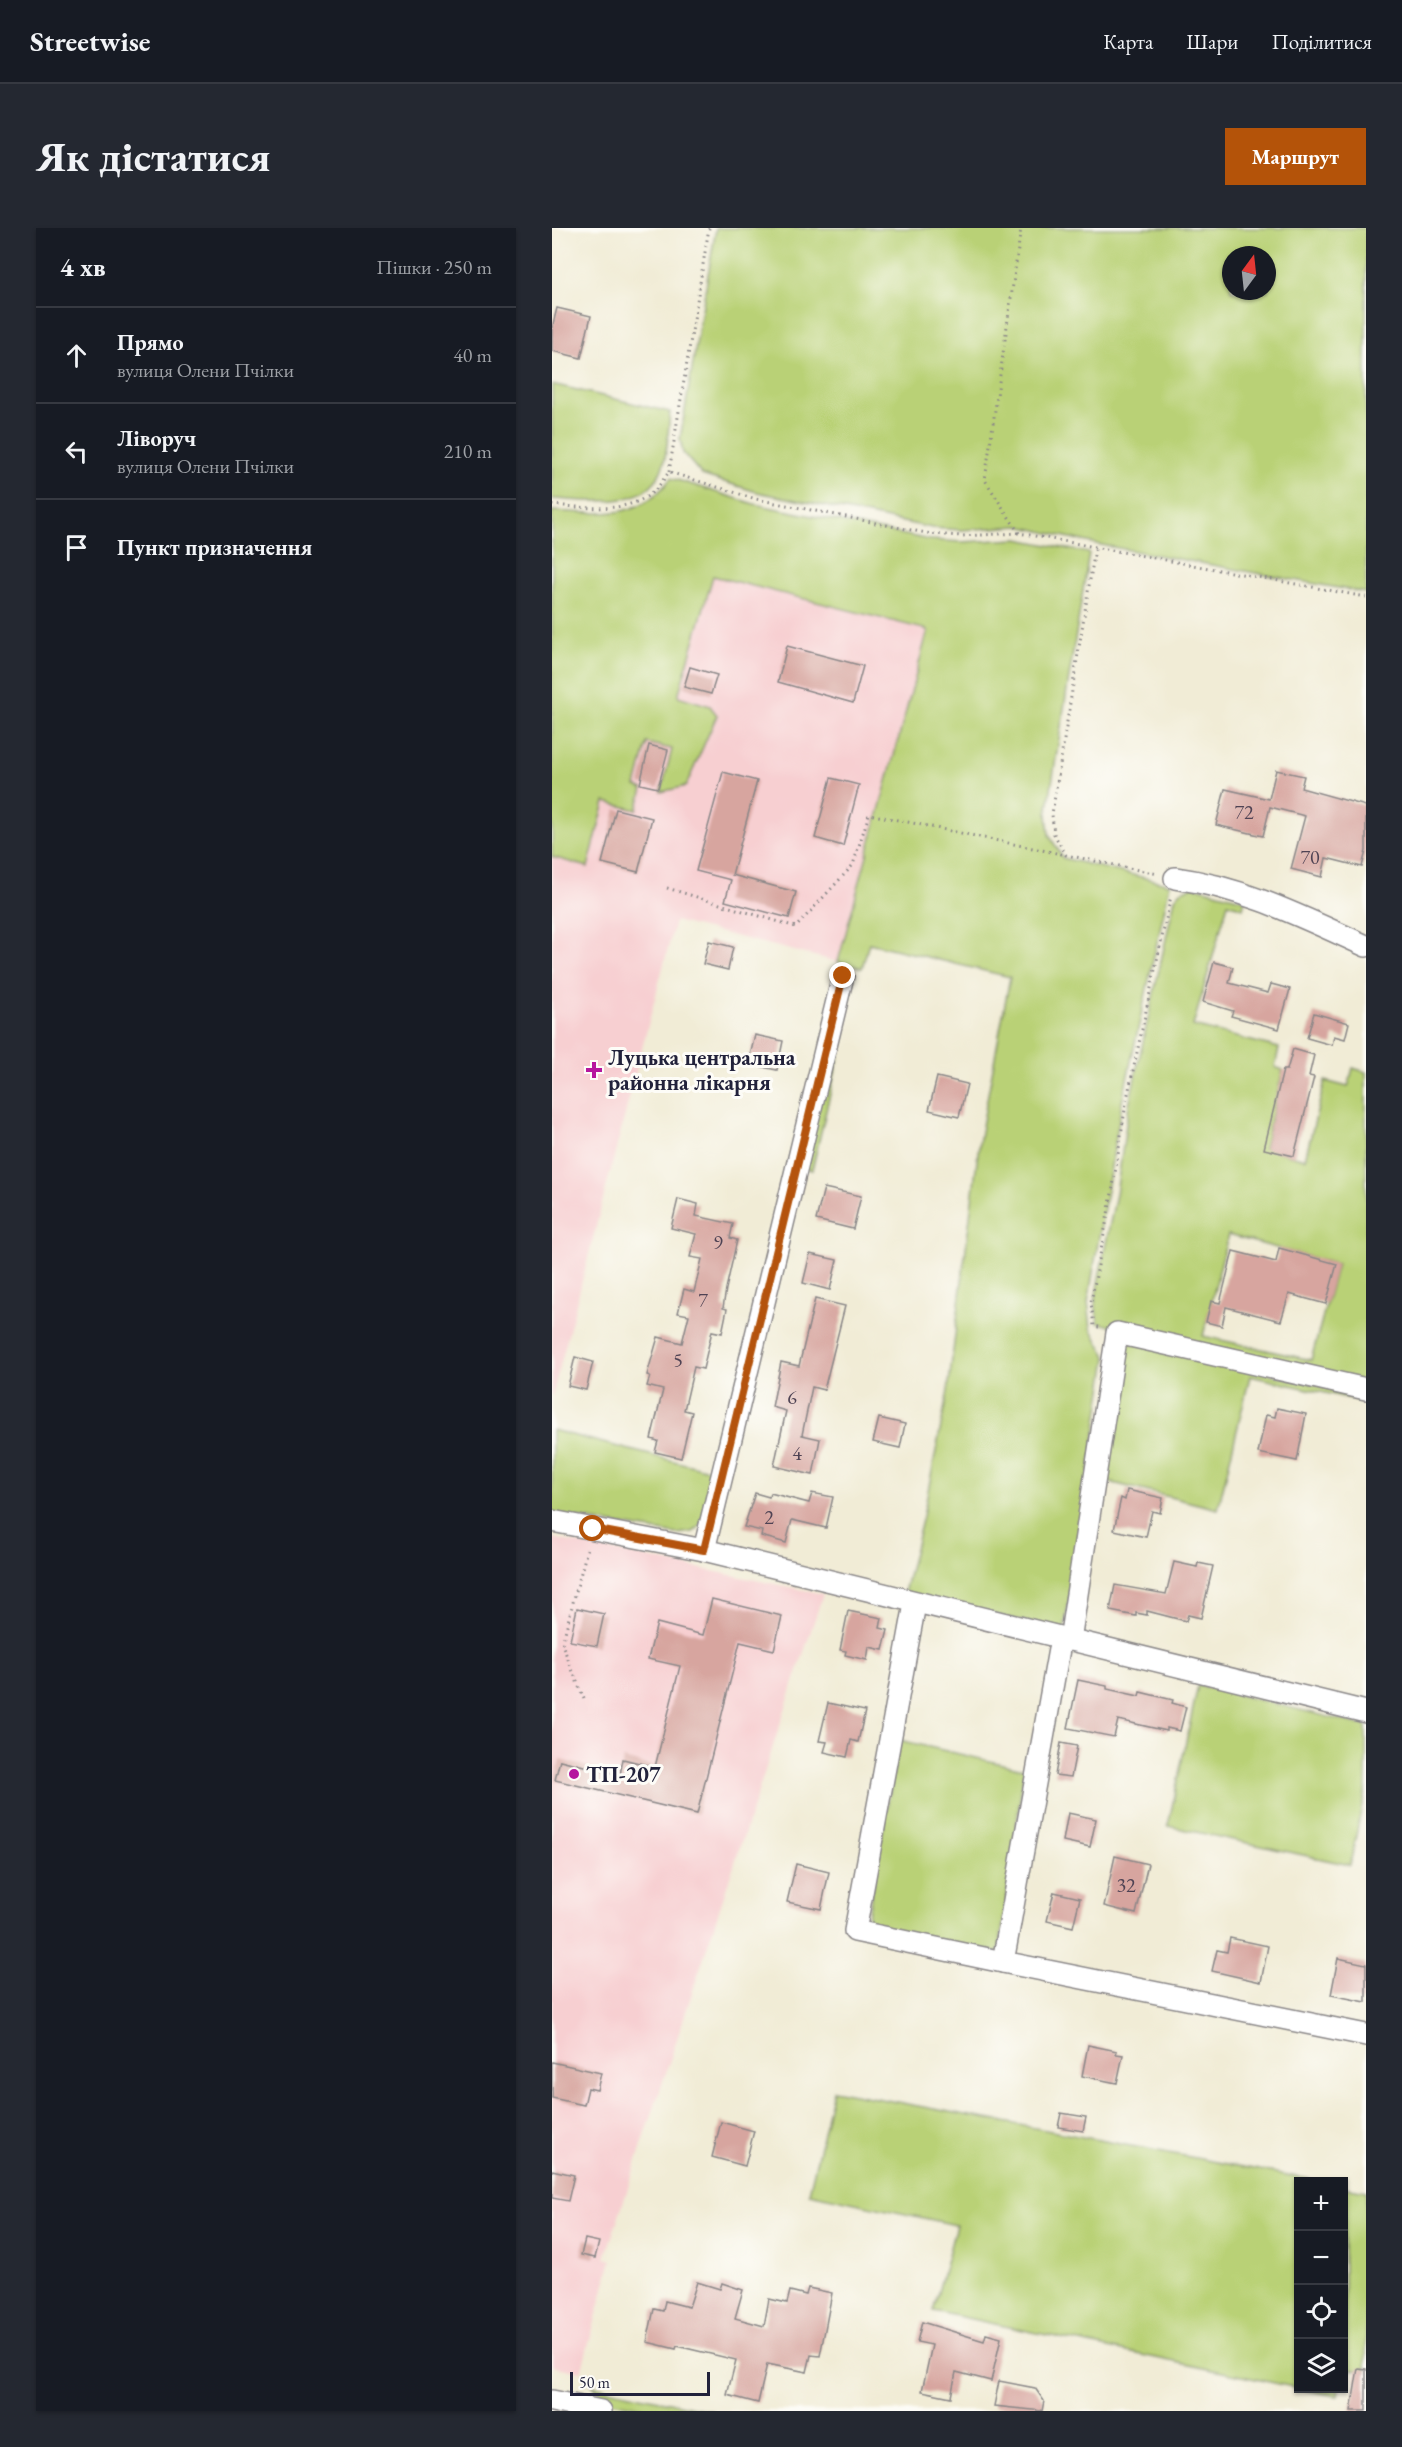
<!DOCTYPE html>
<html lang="uk">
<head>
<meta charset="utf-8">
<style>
	body { margin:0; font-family:"EB Garamond",serif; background:#242831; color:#f1f3f6 }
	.controls { position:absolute; right:18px; bottom:18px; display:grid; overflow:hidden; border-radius:0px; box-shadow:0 2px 4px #0004 }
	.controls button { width:54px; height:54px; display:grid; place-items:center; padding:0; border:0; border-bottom:2px solid #363941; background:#171b24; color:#f1f3f6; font:30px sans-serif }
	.compass { position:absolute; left:670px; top:18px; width:54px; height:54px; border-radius:50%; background:#171b24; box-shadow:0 2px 4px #0004; rotate:15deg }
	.scale { position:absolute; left:18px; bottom:15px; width:140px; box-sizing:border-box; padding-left:6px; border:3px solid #22223b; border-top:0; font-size:16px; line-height:21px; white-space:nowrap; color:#22223b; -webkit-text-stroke:4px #fdfcf7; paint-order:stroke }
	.stop { position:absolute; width:18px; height:18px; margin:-14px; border:4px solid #b45309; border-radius:50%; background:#fff }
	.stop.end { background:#b45309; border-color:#fff; box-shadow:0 2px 6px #0008 }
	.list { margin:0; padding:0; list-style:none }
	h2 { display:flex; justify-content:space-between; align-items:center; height:78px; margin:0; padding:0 24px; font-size:26px }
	h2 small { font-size:20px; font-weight:400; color:#9ea1a6 }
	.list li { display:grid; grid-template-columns:39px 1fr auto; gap:18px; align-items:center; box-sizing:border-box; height:96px; padding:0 24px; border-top:2px solid #363941 }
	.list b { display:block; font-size:22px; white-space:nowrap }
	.list p { margin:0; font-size:20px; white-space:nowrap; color:#9ea1a6 }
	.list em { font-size:20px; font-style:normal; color:#9ea1a6 }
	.icon { flex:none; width:33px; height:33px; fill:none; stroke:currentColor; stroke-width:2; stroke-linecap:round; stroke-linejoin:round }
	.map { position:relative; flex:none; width:814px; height:2183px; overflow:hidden; border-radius:0px }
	header { display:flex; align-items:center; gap:36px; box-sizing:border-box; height:84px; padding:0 30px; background:#171b24; border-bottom:2px solid #363941 }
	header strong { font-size:28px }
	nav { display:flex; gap:33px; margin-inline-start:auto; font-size:21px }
	.intro { display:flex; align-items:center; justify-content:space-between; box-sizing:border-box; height:144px; padding:0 36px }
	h1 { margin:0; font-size:42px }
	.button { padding:15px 27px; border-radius:0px; background:#b45309; color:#fff; font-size:21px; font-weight:700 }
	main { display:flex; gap:36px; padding:0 36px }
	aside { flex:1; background:#171b24; border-radius:0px; box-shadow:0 2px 4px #0004 }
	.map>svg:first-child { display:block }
	.built { fill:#f7cfd1 }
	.green { fill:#b9d176; stroke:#6e7a58; stroke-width:1.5; fill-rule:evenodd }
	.building { fill:#d7a59f }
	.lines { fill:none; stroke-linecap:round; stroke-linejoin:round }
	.minor-casing { stroke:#8a8788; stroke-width:24 }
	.path { stroke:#8a8788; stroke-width:3; stroke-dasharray:1.5 4.5; stroke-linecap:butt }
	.minor { stroke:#fff; stroke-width:21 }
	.route { stroke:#b45309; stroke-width:8 }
	.poi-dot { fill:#b5179e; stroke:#fdfcf7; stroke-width:2 }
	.labels { text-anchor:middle; stroke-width:6; stroke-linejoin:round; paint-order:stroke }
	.number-label { font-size:20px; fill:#4f4354 }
	.poi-label { font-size:22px; font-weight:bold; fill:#22223b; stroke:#fdfcf7; text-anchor:start }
</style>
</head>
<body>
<header>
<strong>Streetwise</strong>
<nav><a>Карта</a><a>Шари</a><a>Поділитися</a></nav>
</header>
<div class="intro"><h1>Як дістатися</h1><a class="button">Маршрут</a></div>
<main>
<aside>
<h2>4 хв<small>Пішки · 250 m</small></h2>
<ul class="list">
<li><svg class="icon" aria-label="ahead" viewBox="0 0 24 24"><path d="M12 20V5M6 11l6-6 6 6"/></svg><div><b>Прямо</b><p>вулиця Олени Пчілки</p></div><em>40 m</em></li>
<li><svg class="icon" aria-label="left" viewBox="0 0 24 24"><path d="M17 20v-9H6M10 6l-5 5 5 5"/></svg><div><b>Ліворуч</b><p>вулиця Олени Пчілки</p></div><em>210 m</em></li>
<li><svg class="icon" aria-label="arrive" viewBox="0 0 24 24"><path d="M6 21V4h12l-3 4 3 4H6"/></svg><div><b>Пункт призначення</b></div></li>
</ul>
</aside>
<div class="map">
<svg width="814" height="2183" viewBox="0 0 814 2183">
	<rect width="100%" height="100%" fill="#fdfcf7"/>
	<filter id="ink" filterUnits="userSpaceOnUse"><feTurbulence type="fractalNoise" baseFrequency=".0167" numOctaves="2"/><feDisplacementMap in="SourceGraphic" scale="12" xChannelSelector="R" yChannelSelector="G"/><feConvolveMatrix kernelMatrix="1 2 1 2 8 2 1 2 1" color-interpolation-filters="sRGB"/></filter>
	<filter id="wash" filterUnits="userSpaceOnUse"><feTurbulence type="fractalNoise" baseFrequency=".008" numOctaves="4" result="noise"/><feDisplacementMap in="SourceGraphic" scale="24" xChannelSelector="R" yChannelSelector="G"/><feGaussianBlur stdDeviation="1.35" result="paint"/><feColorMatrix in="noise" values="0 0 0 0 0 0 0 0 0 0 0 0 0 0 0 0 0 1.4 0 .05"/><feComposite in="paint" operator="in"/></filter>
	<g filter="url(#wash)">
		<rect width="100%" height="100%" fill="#f1ecd6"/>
		<!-- built -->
		<g class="built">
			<path d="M0,307L376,402L286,734L123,693L0,1169Z"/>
			<path d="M0,1310L271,1366L53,2030L60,2032L29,2144L0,2138Z"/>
		</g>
		<!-- green -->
		<g class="green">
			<path d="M164,0H814V365L544,316L467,298L410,302L380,300L205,264L150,247L131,225L128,211ZM679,27H715V63H679Z"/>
			<path d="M0,156L118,184C116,202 116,227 109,243C92,283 34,272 0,271Z"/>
			<path d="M119,250L202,276L378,312L410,314L466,311L537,325L495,586L497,607L511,630L618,656L570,874L536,1074L539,1100L555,1130L512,1403L352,1365L371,1288L396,1163L428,909L458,749L317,715L310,740L286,734L376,402L161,348L126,468L158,478L165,487L134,558L109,564L120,521L95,515L84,558L91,561L85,582L53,574L36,639L0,629V283C49,285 86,294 119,250Z"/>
			<path d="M641,658L693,672L691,680L676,675L641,798L727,820L723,839L731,842L712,920L753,931L773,853L796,859L801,840L814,844V1156L546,1095L543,1074L548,1044L564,966L577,876L623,670L629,663ZM676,1007L785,1036L759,1132L651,1108Z"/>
			<path d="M282,804L292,807L260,942L249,939Z"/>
			<path d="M571,1113L814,1168V1174L698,1148L666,1281L549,1252Z"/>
			<path d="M0,1202L165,1244L148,1298L141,1304L125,1306L0,1286Z"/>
			<path d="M646,1457L814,1498V1559L798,1637L616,1598Z"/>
			<path d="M347,1512L472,1541L447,1725L314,1698Z"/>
			<path d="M281,1862L766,1953L746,1954V2160L381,2083L404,1997L257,1965Z"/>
			<path d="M792,1959L814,1963V2144L792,2140Z"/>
			<path d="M41,2158L160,2183H106L55,2172Z"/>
			<path d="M748,2161H787L786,2168Z"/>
		</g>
		<g id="blocks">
			<!-- building -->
			<g class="building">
				<path d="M5,80L39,88L29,130L0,123V100Z"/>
				<path d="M235,418L311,438L301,475L226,454Z"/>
				<path d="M138,439L165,447L159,466L132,459Z"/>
				<path d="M97,517L116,522L106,560L88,556Z"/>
				<path d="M724,542L752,548L749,560L814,578V623L810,639L774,630L770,649L739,641L753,588L718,579L711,608L664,597L673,561L717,571Z"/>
				<path d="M171,544L205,553L180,647L244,664L237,690L173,673L179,652L144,643Z"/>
				<path d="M279,550L307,557L291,618L263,610Z"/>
				<path d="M64,581L100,590L86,644L50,635Z"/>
				<path d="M157,713L181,719L176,742L151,736Z"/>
				<path d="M662,734L681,739L677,755L716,765L719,756L738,761L727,801L679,788L681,783L651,774Z"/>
				<path d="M762,785L797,795L793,811L782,808L780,817L755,810Z"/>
				<path d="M203,807L231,813L225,842L196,836Z"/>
				<path d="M741,821L762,827L757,848L762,849L742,928L712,921L731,842H735Z"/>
				<path d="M385,849L415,856L407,889L377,882Z"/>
				<path d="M272,960L309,968L301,1001L264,992Z"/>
				<path d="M126,971L146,976L144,988L181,996L178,1010L185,1012L174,1061L171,1080L175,1081L170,1105L160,1103L151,1141L142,1139L132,1182L140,1184L129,1230L103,1224L106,1213L99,1211L111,1162L95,1158L98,1148L95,1147L106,1109L130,1115L137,1087L126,1085L132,1061L142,1064L150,1031L138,1029L144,1006L119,1000Z"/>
				<path d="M727,1020L785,1036L774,1076L737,1066L729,1093L674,1079L670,1098L654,1094L659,1073L668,1075L681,1023L724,1034Z"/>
				<path d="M258,1026L285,1032L278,1062L251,1055Z"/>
				<path d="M263,1071L293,1078L272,1162L260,1159L250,1207L268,1211L261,1247L222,1238L234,1183L220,1179L229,1134L247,1138Z"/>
				<path d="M23,1129L41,1134L34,1162L16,1158Z"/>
				<path d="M725,1180L754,1186L745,1233L706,1225L714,1187L723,1189Z"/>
				<path d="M327,1190L353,1196L348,1220L321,1214Z"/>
				<path d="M575,1262L611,1270L608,1285L600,1283L594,1309L562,1302L569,1270L573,1272Z"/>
				<path d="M203,1265L217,1269L218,1265L257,1275L260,1265L281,1269L274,1300L240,1292L234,1315L209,1308L210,1303L192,1299Z"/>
				<path d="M622,1334L645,1339L646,1335L661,1338L649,1390L636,1387L634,1393L595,1383V1387L584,1385V1388L558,1383L563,1357L614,1366Z"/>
				<path d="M160,1371L230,1388L222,1422L188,1414L145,1586L3,1552L8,1532L68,1547L71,1531L103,1539L128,1438L96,1431L105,1395L151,1407Z"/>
				<path d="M25,1380L52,1386L45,1418L18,1413Z"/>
				<path d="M296,1383L330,1390L328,1400L336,1402L331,1422L317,1419L315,1432L293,1427L294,1423L288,1422Z"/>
				<path d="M526,1452L555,1458V1461L587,1468L588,1464L621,1472L620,1475L634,1479L628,1503L615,1500V1503L566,1492L562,1509L516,1500Z"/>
				<path d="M276,1475L313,1483L306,1514L299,1512L295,1529L272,1524L275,1514L267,1513Z"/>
				<path d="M509,1515L525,1518L519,1549L503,1547Z"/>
				<path d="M516,1585L544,1591L538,1619L511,1613Z"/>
				<path d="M563,1628L596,1636L584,1686L552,1678Z"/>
				<path d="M244,1636L277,1644L269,1681L235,1674Z"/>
				<path d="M502,1664L528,1670L521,1699L495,1693Z"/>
				<path d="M678,1710L716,1718L709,1754L660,1743L665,1722L675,1724Z"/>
				<path d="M786,1730L814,1736V1774L779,1767Z"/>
				<path d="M536,1817L565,1823L564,1826L571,1827L565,1855L530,1848Z"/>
				<path d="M0,1834L49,1845L45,1862L36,1860L32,1877L0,1870Z"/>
				<path d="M509,1885L534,1889L531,1903L506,1899Z"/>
				<path d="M169,1894L202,1903L193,1938L160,1929Z"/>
				<path d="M0,1942L22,1947L16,1973L0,1970Z"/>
				<path d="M33,2011L47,2014L43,2030L29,2027Z"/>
				<path d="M145,2054L168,2061L170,2055L191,2062L183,2090L212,2098L217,2071L235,2075L238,2063L254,2067L256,2060L280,2065L268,2128L259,2127L255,2144L215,2136L206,2175L175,2167L184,2132L125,2118L124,2121L95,2114L102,2081L111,2083L113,2073L137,2079Z"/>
				<path d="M370,2094L432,2113L434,2106L449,2110L439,2153L404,2144L399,2169L370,2163L380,2117L365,2114Z"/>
				<path d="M806,2140L814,2141V2183H799Z"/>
				<path d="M447,2153L483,2160L492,2173L490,2183L442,2178Z"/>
			</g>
		</g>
	</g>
	<g filter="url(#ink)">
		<use href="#blocks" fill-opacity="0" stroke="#8a8788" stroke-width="1.5"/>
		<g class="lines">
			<defs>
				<g id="minor">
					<path d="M623,650C691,659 752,690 814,718"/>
					<path d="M0,1293L152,1322L814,1484"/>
					<path d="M152,1322L291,748"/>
					<path d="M363,1376L303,1703L451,1734"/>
					<path d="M509,1410L451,1734L814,1807"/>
					<path d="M518,1412L565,1105L814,1161"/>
					<path d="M0,2173L49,2183"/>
				</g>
			</defs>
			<!-- minor casing -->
			<use href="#minor" class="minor-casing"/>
			<!-- path -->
			<g class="path">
				<path d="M117,244L157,0"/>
				<path d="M0,277C32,279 76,287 102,263C108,258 112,250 117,244L204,271L379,306L410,308L467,305L814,369"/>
				<path d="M467,305L433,252L469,0"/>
				<path d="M543,321L500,586L502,606L514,627L606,646"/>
				<path d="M115,660L244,699L301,637L317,586L514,627"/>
				<path d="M547,1099L542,1098L539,1074L560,965L574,875L619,668"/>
				<path d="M32,1471L10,1416L36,1318"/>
			</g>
			<!-- minor -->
			<use href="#minor" class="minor"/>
		</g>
	</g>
	<g class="lines" filter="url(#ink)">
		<!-- route -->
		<path class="route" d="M41,1301L152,1322L291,748"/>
	</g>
	<!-- markers -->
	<g class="poi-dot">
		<path d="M39 833h6v6h6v6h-6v6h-6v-6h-6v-6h6z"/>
		<circle cx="22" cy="1546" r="6"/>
	</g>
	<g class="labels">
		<!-- number labels -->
		<g class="number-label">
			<text x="692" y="591">72</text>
			<text x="758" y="636">70</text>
			<text x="166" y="1021">9</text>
			<text x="151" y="1079">7</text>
			<text x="126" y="1139">5</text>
			<text x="240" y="1176">6</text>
			<text x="245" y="1232">4</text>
			<text x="217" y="1296">2</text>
			<text x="574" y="1664">32</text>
		</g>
		<!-- poi labels -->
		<g class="poi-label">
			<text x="56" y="837">Луцька центральна<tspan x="56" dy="25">районна лікарня</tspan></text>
			<text x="34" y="1554">ТП-207</text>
		</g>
	</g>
</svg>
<div class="controls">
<button>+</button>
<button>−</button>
<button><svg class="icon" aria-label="locate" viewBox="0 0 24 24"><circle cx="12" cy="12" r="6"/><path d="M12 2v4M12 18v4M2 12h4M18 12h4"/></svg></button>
<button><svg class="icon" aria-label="layers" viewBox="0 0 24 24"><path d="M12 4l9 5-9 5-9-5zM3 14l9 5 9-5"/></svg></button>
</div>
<svg class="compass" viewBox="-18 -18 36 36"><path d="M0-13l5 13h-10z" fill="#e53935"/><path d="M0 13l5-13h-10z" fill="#9ea1a6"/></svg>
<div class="scale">50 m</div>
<div class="stop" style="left:41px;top:1301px"></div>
<div class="stop end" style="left:291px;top:748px"></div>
</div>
</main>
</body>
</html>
